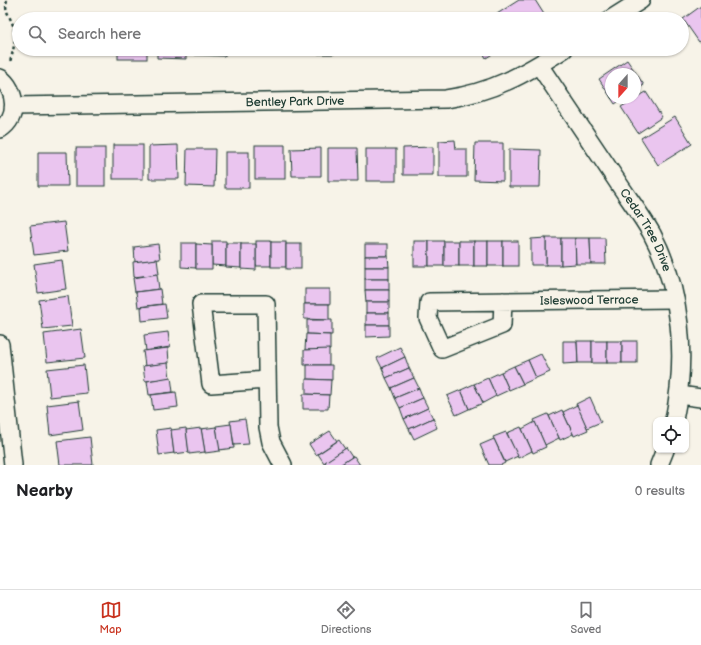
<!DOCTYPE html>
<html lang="en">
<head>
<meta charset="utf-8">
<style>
	body { margin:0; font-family:"Balsamiq Sans",sans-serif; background:#f2f2f2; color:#202124 }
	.controls { position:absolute; right:12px; bottom:12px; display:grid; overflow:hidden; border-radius:8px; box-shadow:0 1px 3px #0004 }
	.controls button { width:36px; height:36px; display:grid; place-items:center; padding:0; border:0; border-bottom:1px solid #e0e0e0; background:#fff; color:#202124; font:20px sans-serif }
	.compass { position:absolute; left:605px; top:68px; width:36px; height:36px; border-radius:50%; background:#fff; box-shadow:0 1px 3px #0004; rotate:201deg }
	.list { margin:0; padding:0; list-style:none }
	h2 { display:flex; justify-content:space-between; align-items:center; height:52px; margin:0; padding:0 16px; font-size:17px }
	h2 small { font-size:13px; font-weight:400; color:#757577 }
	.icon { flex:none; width:22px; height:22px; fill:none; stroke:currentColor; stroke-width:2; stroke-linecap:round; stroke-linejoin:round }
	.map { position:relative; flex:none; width:701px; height:465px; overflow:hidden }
	.search { position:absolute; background:#fff; box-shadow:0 1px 3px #0004; left:12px; right:12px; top:12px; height:44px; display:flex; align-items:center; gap:10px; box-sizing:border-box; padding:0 14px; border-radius:22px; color:#757577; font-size:15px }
	.sheet { height:124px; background:#fff }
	nav { display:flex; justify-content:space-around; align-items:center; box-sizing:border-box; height:56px; border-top:1px solid #e0e0e0; background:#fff; font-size:11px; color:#757577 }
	nav a { display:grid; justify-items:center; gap:2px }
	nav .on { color:#c8321e }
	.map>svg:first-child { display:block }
	.building { fill:#eac5ef; stroke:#1f3d34 }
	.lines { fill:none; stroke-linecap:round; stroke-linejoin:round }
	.street-casing { stroke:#1f3d34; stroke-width:20 }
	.path { stroke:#1f3d34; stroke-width:2.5; stroke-dasharray:3 3; stroke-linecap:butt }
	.street { stroke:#f7f3e8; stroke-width:17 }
	.labels { text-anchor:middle; stroke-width:4; stroke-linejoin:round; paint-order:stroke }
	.street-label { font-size:12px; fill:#1f3d34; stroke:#f7f3e8 }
</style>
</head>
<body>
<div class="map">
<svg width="701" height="465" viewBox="0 0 701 465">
	<rect width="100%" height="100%" fill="#f7f3e8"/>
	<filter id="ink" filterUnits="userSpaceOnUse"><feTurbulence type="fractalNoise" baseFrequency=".025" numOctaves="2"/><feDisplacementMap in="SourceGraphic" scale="8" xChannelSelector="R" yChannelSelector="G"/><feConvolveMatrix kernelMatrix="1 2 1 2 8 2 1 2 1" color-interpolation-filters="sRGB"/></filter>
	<g filter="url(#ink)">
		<!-- building -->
		<g class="building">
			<path d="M519,0H535L547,19H489Z"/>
			<path d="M701,6V41L699,42L683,19Z"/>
			<path d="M38,14L67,15V19H38Z"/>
			<rect x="195" y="17" width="30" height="2"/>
			<rect x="38" y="49" width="29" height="4"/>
			<path d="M78,49H105V53L78,52Z"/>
			<rect x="118" y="49" width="29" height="10"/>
			<path d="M157,49H186V59L157,58Z"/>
			<path d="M195,49H225V56L195,55Z"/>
			<path d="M270,49H300V54L270,53Z"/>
			<rect x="307" y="49" width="27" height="5"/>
			<path d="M481,49H501L486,58Z"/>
			<path d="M627,60L644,85L635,91V74H611V98L599,79Z"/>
			<path d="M646,92L662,117L638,133L621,107Z"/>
			<path d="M611,98H624L615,104Z"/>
			<path d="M675,117L692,144L658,165L641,138Z"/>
			<path d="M455,140L456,149H467V177H439V141Z"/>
			<path d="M475,143H503V181L474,180Z"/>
			<rect x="113" y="145" width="30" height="34"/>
			<path d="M178,145L179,179H149V146Z"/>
			<rect x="255" y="145" width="30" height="34"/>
			<path d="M433,147V175H403V148Z"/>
			<rect x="76" y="148" width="29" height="38"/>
			<path d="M321,148V176H292L291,149Z"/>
			<path d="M328,148H357L358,181H328Z"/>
			<path d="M187,149H215L214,187L186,186Z"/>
			<rect x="366" y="149" width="30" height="32"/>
			<path d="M509,149L541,150L540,187H509Z"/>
			<path d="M38,152H67L68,186H38Z"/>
			<rect x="225" y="152" width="24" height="36"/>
			<path d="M64,222L68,251L34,255L30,226Z"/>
			<rect x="546" y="238" width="15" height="27"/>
			<path d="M546,238V265H531V239Z"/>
			<path d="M561,238H575L576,264L561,265Z"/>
			<path d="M575,238H590L591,264H576Z"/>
			<path d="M590,238H605L606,264H591Z"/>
			<path d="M212,241H226V266L212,265Z"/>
			<rect x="256" y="241" width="15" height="25"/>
			<rect x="414" y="241" width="15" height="25"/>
			<rect x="429" y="241" width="15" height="25"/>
			<rect x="444" y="241" width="15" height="25"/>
			<rect x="459" y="241" width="15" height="25"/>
			<rect x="474" y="241" width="14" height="25"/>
			<rect x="488" y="241" width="15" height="25"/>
			<rect x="503" y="241" width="15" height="25"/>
			<rect x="271" y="242" width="15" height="25"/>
			<path d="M181,243H196V268L181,267Z"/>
			<path d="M226,243H241V268L226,267Z"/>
			<path d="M158,244L160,259L135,262L134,247Z"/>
			<path d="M196,244L212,245V269H196Z"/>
			<path d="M241,244H256V270L241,269Z"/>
			<rect x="286" y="244" width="15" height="25"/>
			<rect x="365" y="244" width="23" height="12"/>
			<path d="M365,256H388L389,267H365Z"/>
			<path d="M157,259L159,274L134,277L133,262Z"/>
			<path d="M62,260L66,289L38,293L34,264Z"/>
			<rect x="365" y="267" width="24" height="12"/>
			<path d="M157,274L159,289L135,292L133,278Z"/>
			<rect x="365" y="279" width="24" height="11"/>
			<path d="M160,289L162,304L138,307L136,292Z"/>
			<rect x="305" y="289" width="25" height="15"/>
			<path d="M365,290H389V302H366Z"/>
			<path d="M68,296L72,326L43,329L39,300Z"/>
			<rect x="366" y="302" width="23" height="11"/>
			<path d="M165,304L167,318L142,321L141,307Z"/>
			<path d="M304,304H329V320L304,319Z"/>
			<rect x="366" y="313" width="23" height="12"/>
			<path d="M307,320H332V335L307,334Z"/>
			<path d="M366,325H389V336L366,337Z"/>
			<path d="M81,329L85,358L47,362L44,334Z"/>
			<path d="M168,332L170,347L146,351L144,335Z"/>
			<path d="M306,334L330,335V350H305Z"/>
			<path d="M563,341H577L578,363L563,364Z"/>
			<path d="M577,341H592V363H578Z"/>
			<rect x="592" y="341" width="15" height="22"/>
			<rect x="607" y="341" width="15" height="22"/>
			<rect x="622" y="341" width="15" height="22"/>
			<path d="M400,347L405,357L382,368L377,358Z"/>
			<path d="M168,348L169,363L145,366L143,351Z"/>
			<path d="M329,349V365H304V350Z"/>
			<path d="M541,354L550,372L536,378L528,360Z"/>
			<path d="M405,357L409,368L386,378L382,368Z"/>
			<path d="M528,360L536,378L523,384L514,366Z"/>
			<path d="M168,363L170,378L145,381L143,366Z"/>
			<path d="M84,365L87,393L50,397L47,369Z"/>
			<path d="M307,365H332V380L307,379Z"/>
			<path d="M514,366L523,384L509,390L501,372Z"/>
			<path d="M409,368L414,378L391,388L386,378Z"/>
			<path d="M501,372L509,390L496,396L488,378Z"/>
			<path d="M171,377L173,392L149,395L147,381Z"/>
			<path d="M414,378L419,388L395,398L391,388Z"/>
			<path d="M488,378L496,396L483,403L474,384Z"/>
			<path d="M306,379L331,380L330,395L306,394Z"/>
			<path d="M474,384L483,403L469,409L461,390Z"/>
			<path d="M419,388L423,398L400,408L395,398Z"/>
			<path d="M461,390L469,409L456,415L447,396Z"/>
			<path d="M176,392L178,407L153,410L151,395Z"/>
			<path d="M303,394L329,395L328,409H303Z"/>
			<path d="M590,397L601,422L587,428L576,404Z"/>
			<path d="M423,398L428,408L404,419L400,408Z"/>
			<path d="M79,401L83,430L50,435L47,405Z"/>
			<path d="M577,405L588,430L574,436L563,412Z"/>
			<path d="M428,408L433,418L409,429L404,419Z"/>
			<path d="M562,410L573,434L560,440L549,416Z"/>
			<path d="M548,414L559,438L545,445L534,420Z"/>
			<path d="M433,418L437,428L414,439L409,429Z"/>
			<path d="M245,419L249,444L234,445L230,421Z"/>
			<path d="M535,422L546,447L533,453L522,429Z"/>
			<path d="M231,424L234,448L219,450L216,426Z"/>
			<path d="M216,427L220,451L205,453L201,429Z"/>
			<path d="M521,427L532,451L518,458L507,433Z"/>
			<path d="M171,428L174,453L159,455L156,430Z"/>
			<path d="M186,428L189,452L174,454L171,430Z"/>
			<path d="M201,428L205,452L189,454L186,430Z"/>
			<path d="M330,431L337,441L316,455L309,444Z"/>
			<path d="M506,432L518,456L505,462L493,437Z"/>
			<path d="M90,437L93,465H60L57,441Z"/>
			<path d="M494,439L505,463L501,465H489L480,445Z"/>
			<path d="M339,440L345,449L324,463L318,454Z"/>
			<path d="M346,448L352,457L340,465H327L325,462Z"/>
			<path d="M354,456L360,465H340L352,457Z"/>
		</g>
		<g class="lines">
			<defs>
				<g id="street">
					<path d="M611,19L641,0"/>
					<path id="s1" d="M539,65C565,104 591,142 617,181C628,198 642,216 652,234C682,291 687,358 674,420"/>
					<path d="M0,78C17,90 19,118 0,129"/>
					<path id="s2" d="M14,106L446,99C493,92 525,74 564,49"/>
					<path id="s3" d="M503,301L502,325L442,349L428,318L429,302L675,299"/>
					<path d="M0,344L13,465"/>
					<path d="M267,380L211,384L201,304H266L268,427L271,442L283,465"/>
					<path d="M679,395L701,398"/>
					<path d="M659,465L665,450"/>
				</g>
			</defs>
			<!-- street casing -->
			<use href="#street" class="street-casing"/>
			<!-- path -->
			<path class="path" d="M7,0C3,12 13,19 14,30C16,41 13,51 10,62"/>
			<!-- street -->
			<use href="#street" class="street"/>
		</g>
	</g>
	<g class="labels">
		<!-- street labels -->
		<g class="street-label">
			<text dy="4" stroke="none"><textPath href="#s2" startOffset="281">Bentley Park Drive</textPath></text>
			<text dy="4" stroke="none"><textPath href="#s1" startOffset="197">Cedar Tree Drive</textPath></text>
			<text dy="4" stroke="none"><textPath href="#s3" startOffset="299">Isleswood Terrace</textPath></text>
		</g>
	</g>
</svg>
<div class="controls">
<button><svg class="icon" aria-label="locate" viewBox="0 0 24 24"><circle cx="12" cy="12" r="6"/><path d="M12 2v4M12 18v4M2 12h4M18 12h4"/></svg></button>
</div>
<svg class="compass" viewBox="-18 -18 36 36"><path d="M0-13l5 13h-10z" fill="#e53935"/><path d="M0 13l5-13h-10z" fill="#757577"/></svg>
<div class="search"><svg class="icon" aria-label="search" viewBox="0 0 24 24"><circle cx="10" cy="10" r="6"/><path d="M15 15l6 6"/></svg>Search here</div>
</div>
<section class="sheet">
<h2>Nearby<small>0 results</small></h2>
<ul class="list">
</ul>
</section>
<nav>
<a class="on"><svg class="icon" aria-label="map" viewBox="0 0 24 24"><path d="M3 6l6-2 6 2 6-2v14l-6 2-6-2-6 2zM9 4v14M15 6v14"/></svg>Map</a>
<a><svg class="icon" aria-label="directions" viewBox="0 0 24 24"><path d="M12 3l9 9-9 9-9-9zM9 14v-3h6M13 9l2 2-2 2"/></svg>Directions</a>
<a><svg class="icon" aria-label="saved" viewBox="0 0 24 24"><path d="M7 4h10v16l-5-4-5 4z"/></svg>Saved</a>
</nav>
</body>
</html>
